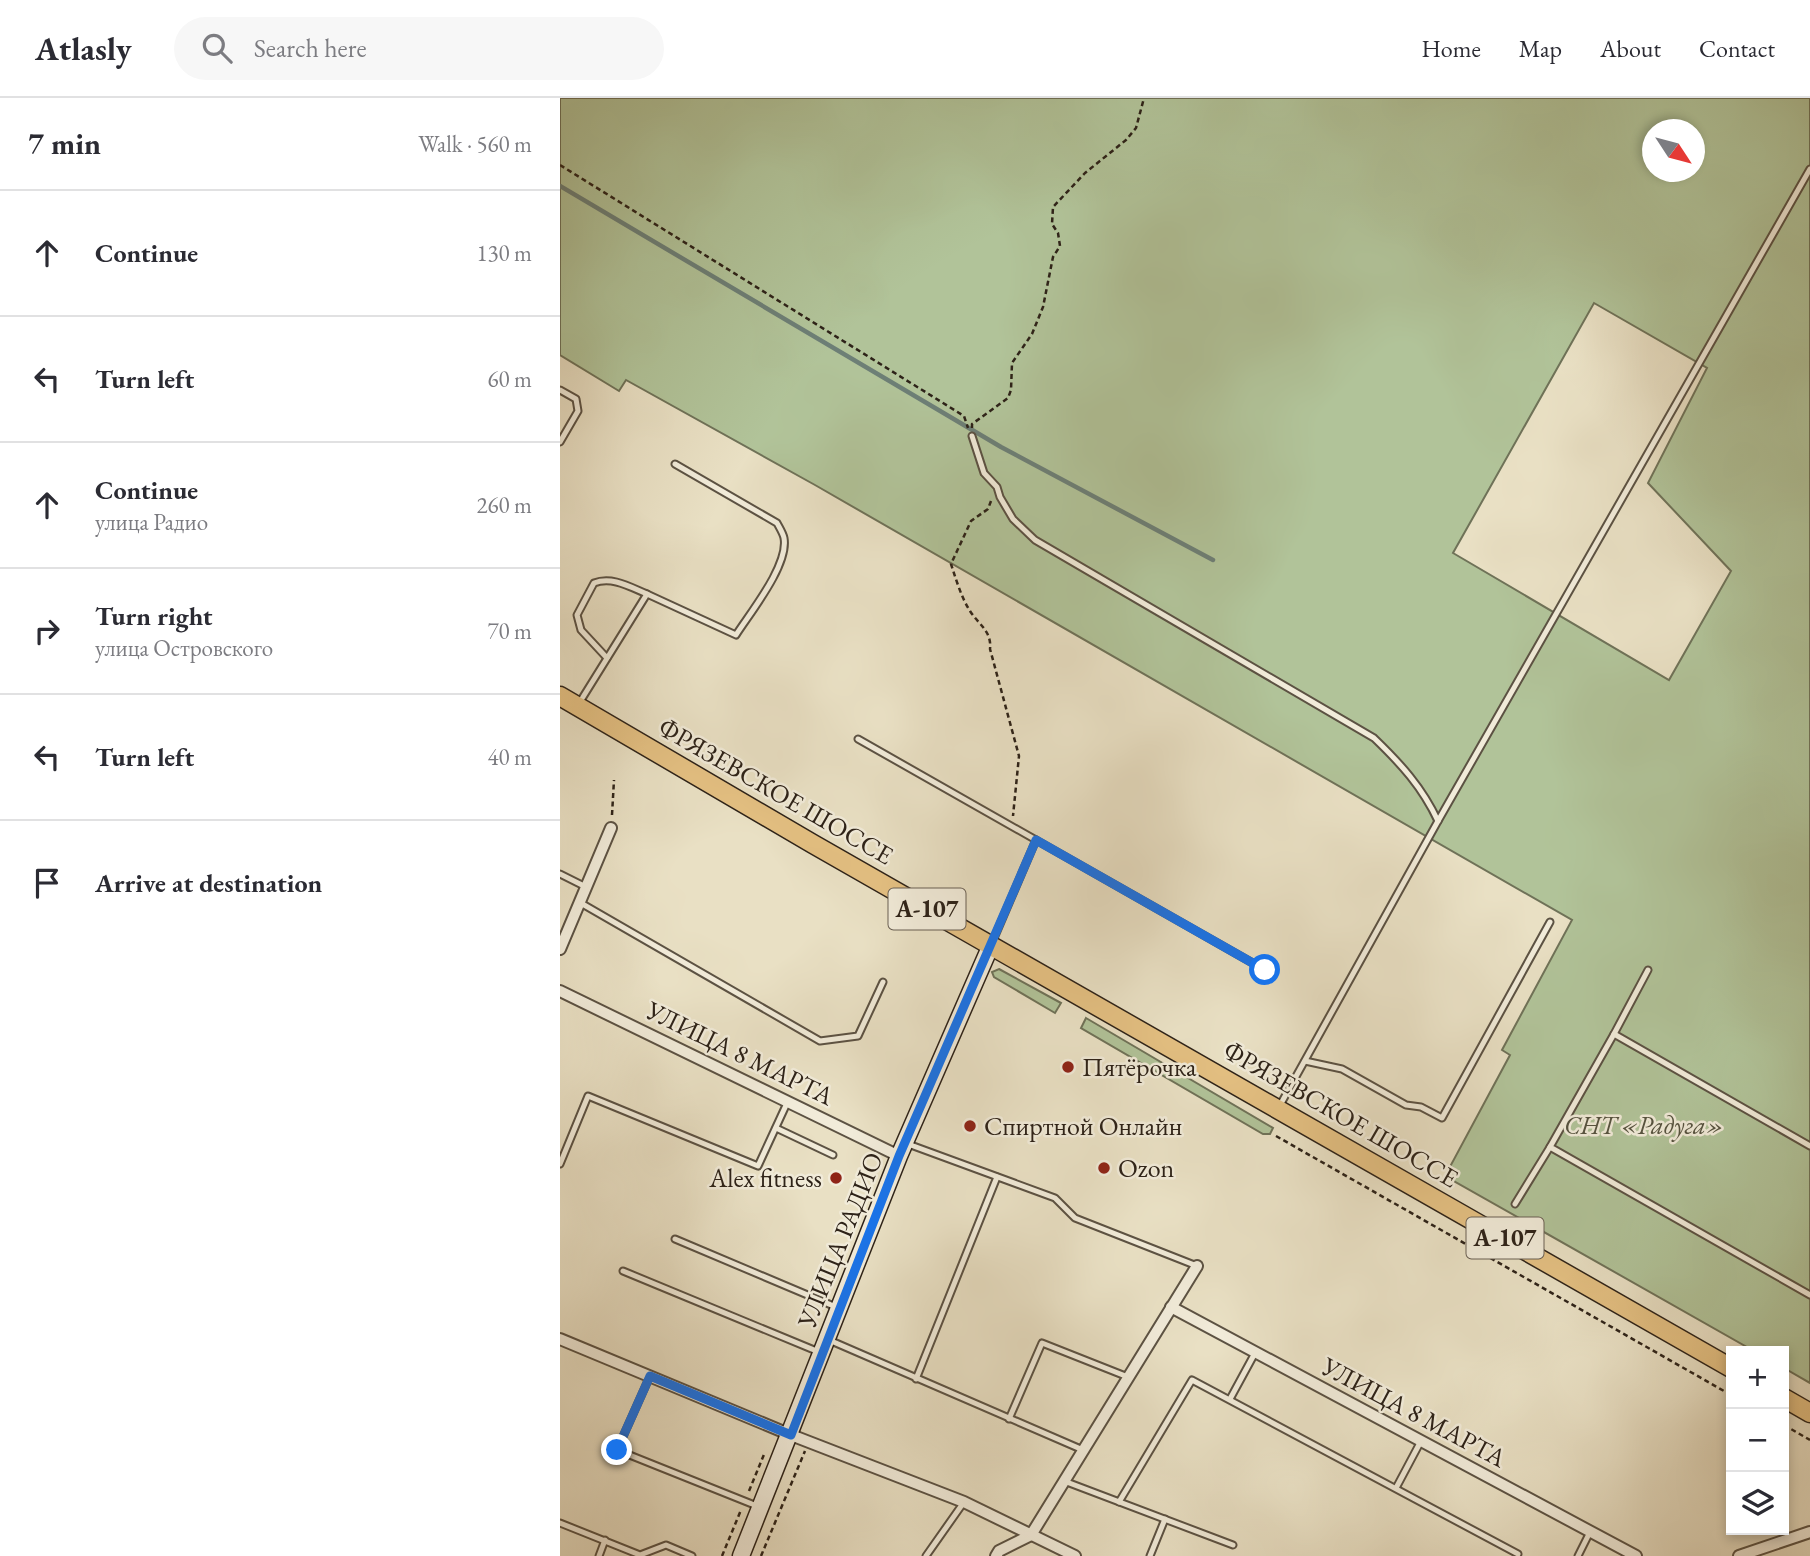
<!DOCTYPE html>
<html lang="en">
<head>
<meta charset="utf-8">
<style>
	body { margin:0; font-family:"EB Garamond",serif; background:#f7f7f7; color:#2b2b33 }
	.controls { position:absolute; right:21px; bottom:21px; display:grid; overflow:hidden; border-radius:0px; box-shadow:0 4px 10px #0003 }
	.controls button { width:63px; height:63px; display:grid; place-items:center; padding:0; border:0; border-bottom:2px solid #e1e1e2; background:#fff; color:#2b2b33; font:35px sans-serif }
	.compass { position:absolute; left:1082px; top:21px; width:63px; height:63px; border-radius:50%; background:#fff; box-shadow:0 4px 10px #0003; rotate:126deg }
	.stop { position:absolute; width:21px; height:21px; margin:-16px; border:5px solid #1a73e8; border-radius:50%; background:#fff }
	.stop.end { background:#1a73e8; border-color:#fff; box-shadow:0 2px 7px #0008 }
	.list { margin:0; padding:0; list-style:none }
	h2 { display:flex; justify-content:space-between; align-items:center; height:91px; margin:0; padding:0 28px; font-size:30px }
	h2 small { font-size:23px; font-weight:400; color:#7c7c81 }
	.list li { display:grid; grid-template-columns:46px 1fr auto; gap:21px; align-items:center; box-sizing:border-box; height:126px; padding:0 28px; border-top:2px solid #e1e1e2 }
	.list b { display:block; font-size:26px; white-space:nowrap }
	.list p { margin:0; font-size:23px; white-space:nowrap; color:#7c7c81 }
	.list em { font-size:23px; font-style:normal; color:#7c7c81 }
	.icon { flex:none; width:38px; height:38px; fill:none; stroke:currentColor; stroke-width:2; stroke-linecap:round; stroke-linejoin:round }
	.map { position:relative; flex:none; width:1250px; height:1458px; overflow:hidden }
	header { display:flex; align-items:center; gap:42px; box-sizing:border-box; height:98px; padding:0 35px; background:#fff; border-bottom:2px solid #e1e1e2 }
	header strong { font-size:33px }
	nav { display:flex; gap:38px; margin-inline-start:auto; font-size:24px }
	.search { width:490px; height:63px; background:#f7f7f7; display:flex; align-items:center; gap:18px; box-sizing:border-box; padding:0 24px; border-radius:38px; color:#7c7c81; font-size:26px }
	main { display:flex }
	aside { flex:1; background:#fff }
	.map>svg:first-child { display:block }
	.green { fill:#b1c399; stroke:#6f7258; stroke-width:2; fill-rule:evenodd }
	.lines { fill:none; stroke-linecap:round; stroke-linejoin:round }
	.stream { stroke:#6d7f76; stroke-width:4.5 }
	.service-casing { stroke:#5c5243; stroke-width:9 }
	.minor-casing { stroke:#5c5243; stroke-width:14 }
	.secondary-casing { stroke:#2d2218; stroke-width:19 }
	.trunk-casing { stroke:#2d2218; stroke-width:21 }
	.path { stroke:#2d2218; stroke-width:2.5; stroke-dasharray:5 3.5; stroke-linecap:butt }
	.service { stroke:#f1ebd9; stroke-width:5 }
	.minor { stroke:#f1ebd9; stroke-width:10 }
	.secondary { stroke:#f1ebd9; stroke-width:16 }
	.trunk { stroke:#e4c082; stroke-width:18 }
	.route { stroke:#1a73e8; stroke-width:9 }
	.poi-dot { fill:#8f2418; stroke:#f1ebd9; stroke-width:2.5 }
	.labels { text-anchor:middle; stroke-width:5; stroke-linejoin:round; paint-order:stroke }
	.shield { fill:#f1ebd9; stroke:#685e52; stroke-width:2 }
	.shield-label { font-size:24px; font-weight:bold; fill:#2d2218 }
	.street-label { font-size:26px; fill:#2d2218; stroke:#f1ebd9 }
	.poi-label { font-size:26px; fill:#2d2218; stroke:#f1ebd9; text-anchor:start }
	.park-label { font-size:26px; font-style:italic; fill:#55523f; stroke:#f1ebd9 }
</style>
</head>
<body>
<header>
<strong>Atlasly</strong>
<div class="search"><svg class="icon" aria-label="search" viewBox="0 0 24 24"><circle cx="10" cy="10" r="6"/><path d="M15 15l6 6"/></svg>Search here</div>
<nav><a>Home</a><a>Map</a><a>About</a><a>Contact</a></nav>
</header>
<main>
<aside>
<h2>7 min<small>Walk · 560 m</small></h2>
<ul class="list">
<li><svg class="icon" aria-label="ahead" viewBox="0 0 24 24"><path d="M12 20V5M6 11l6-6 6 6"/></svg><div><b>Continue</b></div><em>130 m</em></li>
<li><svg class="icon" aria-label="left" viewBox="0 0 24 24"><path d="M17 20v-9H6M10 6l-5 5 5 5"/></svg><div><b>Turn left</b></div><em>60 m</em></li>
<li><svg class="icon" aria-label="ahead" viewBox="0 0 24 24"><path d="M12 20V5M6 11l6-6 6 6"/></svg><div><b>Continue</b><p>улица Радио</p></div><em>260 m</em></li>
<li><svg class="icon" aria-label="right" viewBox="0 0 24 24"><path d="M7 20v-9h11M14 6l5 5-5 5"/></svg><div><b>Turn right</b><p>улица Островского</p></div><em>70 m</em></li>
<li><svg class="icon" aria-label="left" viewBox="0 0 24 24"><path d="M17 20v-9H6M10 6l-5 5 5 5"/></svg><div><b>Turn left</b></div><em>40 m</em></li>
<li><svg class="icon" aria-label="arrive" viewBox="0 0 24 24"><path d="M6 21V4h12l-3 4 3 4H6"/></svg><div><b>Arrive at destination</b></div></li>
</ul>
</aside>
<div class="map">
<svg width="1250" height="1458" viewBox="0 0 1250 1458">
	<rect width="100%" height="100%" fill="#e9e0c4"/>
	<filter id="stains"><feTurbulence type="fractalNoise" baseFrequency=".00286" numOctaves="4"/><feColorMatrix values="0 0 0 0 .2 0 0 0 0 .09 0 0 0 0 .02 0 0 0 .5 -.17"/></filter>
	<radialGradient id="worn" r=".72"><stop offset=".6" stop-color="#630" stop-opacity="0"/><stop offset="1" stop-color="#630" stop-opacity=".3"/></radialGradient>
	<!-- green -->
	<g class="green">
		<path d="M0,0H1250V1285L1224,1270V1253H1194L885,1078L950,957L942,952L1012,822L255,387L66,282L59,293L0,257ZM1092,32H1134V74H1092ZM1034,205L1147,270L1088,385L1171,473L1109,582L893,455Z"/>
		<path d="M439,871L501,905L495,915L434,879L432,874Z"/>
		<path d="M526,920L713,1030L710,1036H703L521,930Z"/>
	</g>
	<g class="lines">
		<!-- stream -->
		<path class="stream" d="M0,88L441,349L653,462"/>
		<defs>
			<g id="service">
				<path d="M0,292L16,301L18,313L0,344"/>
				<path d="M412,338L424,375L437,389L440,399L453,421L475,442L814,640C841,666 862,689 878,723"/>
				<path d="M47,560L21,532L17,517L34,485C52,478 70,489 87,496"/>
				<path d="M18,607L87,496L176,537C190,515 229,467 224,440C223,435 219,429 217,425L115,366"/>
				<path d="M298,641L705,872"/>
				<path d="M0,776L26,789"/>
				<path d="M19,804L260,943L298,938L323,884"/>
				<path d="M432,845L476,742"/>
				<path d="M1054,936L1088,872"/>
				<path d="M745,963L782,971L846,1007L861,1009L882,1020L990,824"/>
				<path d="M719,1009L878,723L1250,71"/>
				<path d="M216,1030L273,1057"/>
				<path d="M348,1046L495,1100L515,1120L637,1168"/>
				<path d="M1250,1048L1054,936L990,1049L1250,1197"/>
				<path d="M0,1066L28,998L198,1068L228,1003"/>
				<path d="M955,1106L990,1049"/>
				<path d="M115,1141L276,1209"/>
				<path d="M63,1173L259,1254"/>
				<path d="M269,1242L523,1352"/>
				<path d="M90,1278L57,1352L197,1408"/>
				<path d="M356,1281L437,1079"/>
				<path d="M670,1301L695,1255"/>
				<path d="M449,1321L482,1245L568,1279"/>
				<path d="M504,1383L673,1447"/>
				<path d="M836,1390L861,1343"/>
				<path d="M559,1404L632,1282L958,1456"/>
				<path d="M0,1425L80,1457L106,1447L132,1458"/>
				<path d="M39,1458L45,1442"/>
				<path d="M366,1458L404,1404"/>
				<path d="M590,1458L605,1421"/>
				<path d="M1018,1458L1030,1434"/>
			</g>
			<g id="minor">
				<path d="M0,851L51,730"/>
				<path d="M0,893L339,1058"/>
				<path d="M611,1209L1076,1458"/>
				<path d="M0,1241L231,1337L404,1404L515,1458"/>
				<path d="M436,1458L439,1453L471,1437L637,1168"/>
				<path d="M1179,1458L1250,1434"/>
			</g>
			<path id="secondary" d="M181,1458L339,1058L431,847"/>
			<g id="trunk">
				<path d="M0,598L253,746L1171,1270"/>
				<path d="M1224,1300L1250,1315"/>
			</g>
		</defs>
		<!-- service casing -->
		<use href="#service" class="service-casing"/>
		<!-- minor casing -->
		<use href="#minor" class="minor-casing"/>
		<!-- secondary casing -->
		<use href="#secondary" class="secondary-casing"/>
		<!-- trunk casing -->
		<use href="#trunk" class="trunk-casing"/>
		<!-- path -->
		<g class="path">
			<path d="M0,67L404,318L408,330"/>
			<path d="M412,330V326L448,300L451,292L452,265L472,236L483,209L493,159L500,148L498,135L492,126L493,109L525,75L566,42L576,30L584,0"/>
			<path d="M431,403L428,411L411,423L391,466C396,481 401,499 410,513C418,526 432,533 430,551L459,658L453,718"/>
			<path d="M52,717L54,682"/>
			<path d="M716,1038L1171,1297"/>
			<path d="M1224,1327L1250,1342"/>
			<path d="M189,1393L205,1354"/>
			<path d="M162,1458L181,1412"/>
			<path d="M201,1458L245,1353"/>
		</g>
		<!-- service -->
		<use href="#service" class="service"/>
		<!-- minor -->
		<use href="#minor" class="minor"/>
		<!-- secondary -->
		<use href="#secondary" class="secondary"/>
		<!-- trunk -->
		<use href="#trunk" class="trunk"/>
	</g>
	<g class="lines">
		<!-- route -->
		<path class="route" d="M57,1352L90,1278L231,1337L339,1058L476,742L705,872"/>
	</g>
	<!-- markers -->
	<g class="poi-dot">
		<circle cx="508" cy="969" r="7"/>
		<circle cx="410" cy="1028" r="7"/>
		<circle cx="544" cy="1070" r="7"/>
		<circle cx="276" cy="1080" r="7"/>
	</g>
	<g class="labels">
		<!-- shield labels -->
		<g class="shield">
			<rect x="328.5" y="790.5" width="77" height="41" rx="5"/>
			<rect x="906.5" y="1119.5" width="77" height="41" rx="5"/>
		</g>
		<g class="shield-label">
			<text x="367" y="819">А-107</text>
			<text x="945" y="1148">А-107</text>
		</g>
		<!-- street labels -->
		<g class="street-label">
			<text transform="translate(216 693) rotate(30)" y="9">ФРЯЗЕВСКОЕ ШОССЕ</text>
			<text transform="translate(180 955) rotate(26)" y="9">УЛИЦА 8 МАРТА</text>
			<text transform="translate(781 1016) rotate(30)" y="9">ФРЯЗЕВСКОЕ ШОССЕ</text>
			<text transform="translate(280 1142) rotate(-68)" y="9">УЛИЦА РАДИО</text>
			<text transform="translate(854 1314) rotate(28)" y="9">УЛИЦА 8 МАРТА</text>
		</g>
		<!-- poi labels -->
		<g class="poi-label">
			<text x="522" y="978">Пятёрочка</text>
			<text x="424" y="1037">Спиртной Онлайн</text>
			<text x="558" y="1079">Ozon</text>
			<text x="262" y="1089" text-anchor="end">Alex fitness</text>
		</g>
		<!-- park labels -->
		<g class="park-label">
			<text x="1084" y="1036">СНТ «Радуга»</text>
		</g>
	</g>
	<rect width="100%" height="100%" filter="url(#stains)"/>
	<rect width="100%" height="100%" fill="url(#worn)"/>
</svg>
<div class="controls">
<button>+</button>
<button>−</button>
<button><svg class="icon" aria-label="layers" viewBox="0 0 24 24"><path d="M12 4l9 5-9 5-9-5zM3 14l9 5 9-5"/></svg></button>
</div>
<svg class="compass" viewBox="-18 -18 36 36"><path d="M0-13l5 13h-10z" fill="#e53935"/><path d="M0 13l5-13h-10z" fill="#7c7c81"/></svg>
<div class="stop" style="left:705px;top:872px"></div>
<div class="stop end" style="left:57px;top:1352px"></div>
</div>
</main>
</body>
</html>
